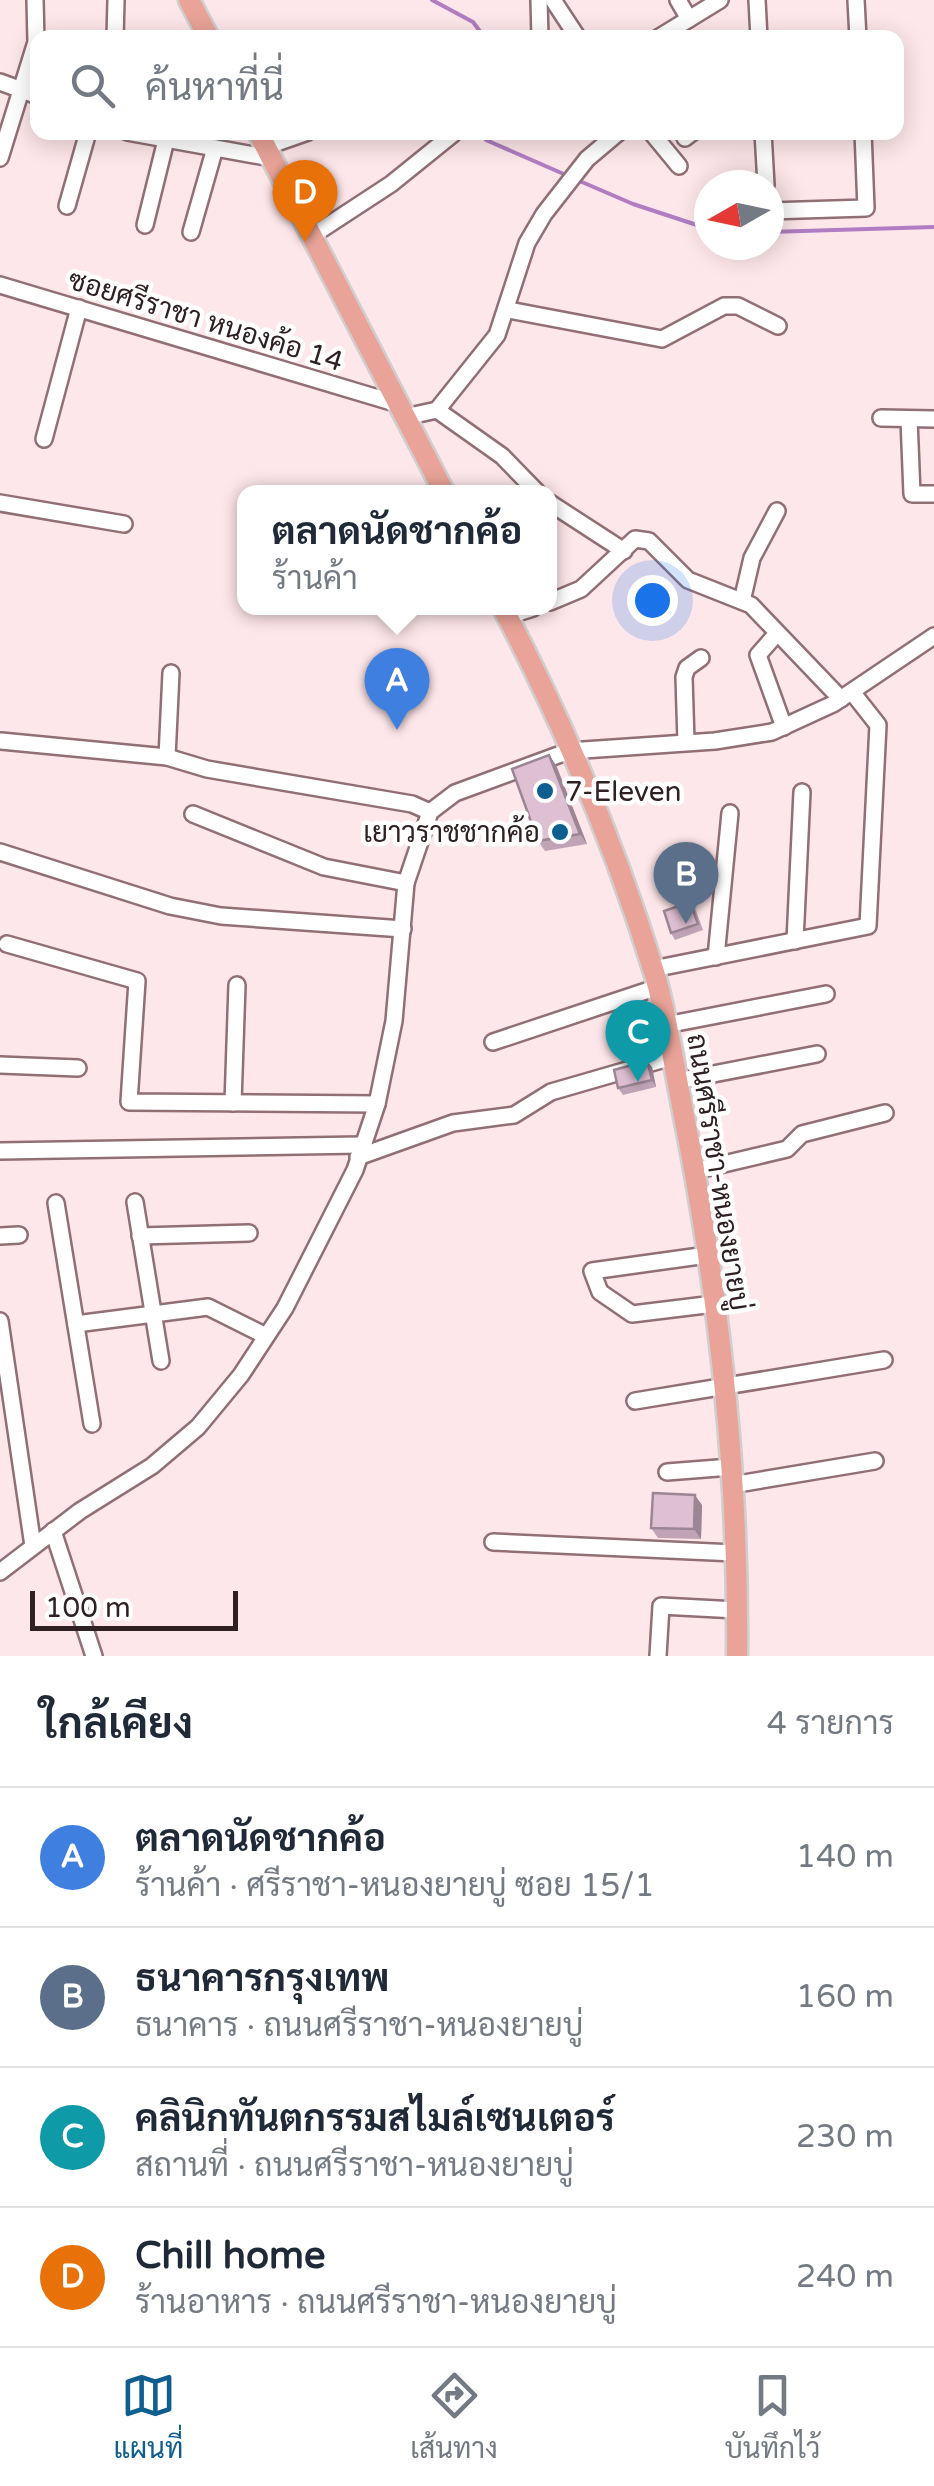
<!DOCTYPE html>
<html lang="th">
<head>
<meta charset="utf-8">
<style>
	body { margin:0; font-family:"Varela Round",Sarabun,sans-serif; background:#f6f6f7; color:#1f2937 }
	.compass { position:absolute; left:694px; top:170px; width:90px; height:90px; border-radius:50%; background:#fff; box-shadow:0 5px 25px #0003; rotate:261deg }
	.scale { position:absolute; left:30px; bottom:25px; width:208px; box-sizing:border-box; padding-left:10px; border:5px solid #2f2123; border-top:0; font-size:28px; line-height:35px; white-space:nowrap; color:#2f2123; -webkit-text-stroke:8px #fff; paint-order:stroke }
	.you { position:absolute; left:652px; top:600px; width:35px; height:35px; margin:-25px; border:8px solid #fff; border-radius:50%; background:#1a73e8; box-shadow:0 0 0 15px #1a73e833 }
	.badge { display:grid; place-items:center; width:65px; height:65px; border-radius:50%; background:#0f5e90; color:#fff; font-size:32px; font-weight:700 }
	.pin { position:absolute; translate:-50% -82px; filter:drop-shadow(0 2px 5px #0008) }
	.pin::after { content:''; position:absolute; top:52px; width:35px; height:30px; background:inherit; clip-path:polygon(0 0,100% 0,50% 100%) }
	.popup { position:absolute; left:237px; top:485px; width:320px; height:130px; box-sizing:border-box; display:grid; place-content:center; border-radius:20px; background:#fff; filter:drop-shadow(0 2px 8px #0005); font-size:32px; white-space:nowrap; color:#747a83 }
	.popup b { font-size:38px; color:#1f2937 }
	.popup::after { content:''; position:absolute; left:50%; top:100%; margin-left:-20px; border:20px solid transparent; border-top-color:#fff }
	.list { margin:0; padding:0; list-style:none }
	h2 { display:flex; justify-content:space-between; align-items:center; height:130px; margin:0; padding:0 40px; font-size:42px }
	h2 small { font-size:32px; font-weight:400; color:#747a83 }
	.list li { display:grid; grid-template-columns:65px 1fr auto; gap:30px; align-items:center; box-sizing:border-box; height:140px; padding:0 40px; border-top:2px solid #e0e1e3 }
	.list b { display:block; font-size:38px; white-space:nowrap }
	.list p { margin:0; font-size:32px; white-space:nowrap; color:#747a83 }
	.list em { font-size:32px; font-style:normal; color:#747a83 }
	.icon { flex:none; width:55px; height:55px; fill:none; stroke:currentColor; stroke-width:2; stroke-linecap:round; stroke-linejoin:round }
	.map { position:relative; flex:none; width:934px; height:1656px; overflow:hidden }
	.search { position:absolute; background:#fff; box-shadow:0 5px 25px #0003; left:30px; right:30px; top:30px; height:110px; display:flex; align-items:center; gap:25px; box-sizing:border-box; padding:0 35px; border-radius:20px; color:#747a83; font-size:38px }
	.sheet { height:690px; background:#fff }
	nav { display:flex; justify-content:space-around; align-items:center; box-sizing:border-box; height:140px; border-top:2px solid #e0e1e3; background:#fff; font-size:28px; color:#747a83 }
	nav a { display:grid; justify-items:center; gap:5px }
	nav .on { color:#0f5e90 }
	.map>svg:first-child { display:block }
	.lines { fill:none; stroke-linecap:round; stroke-linejoin:round }
	.stream { stroke:#b07dc2; stroke-width:4 }
	.minor-casing { stroke:#916f75; stroke-width:20 }
	.major-casing { stroke:#d1cecf; stroke-width:25 }
	.minor { stroke:#fff; stroke-width:15 }
	.major { stroke:#e9a398; stroke-width:20 }
	.wall { fill:#c0a4b5 }
	.shaded-wall { fill:#9c8693 }
	.building { fill:#dfbfd2; stroke:#9c8693; stroke-width:2.5 }
	.poi-dot { fill:#0f5e90; stroke:#fff; stroke-width:4 }
	.labels { text-anchor:middle; stroke-width:9; stroke-linejoin:round; paint-order:stroke }
	.street-label { font-size:28px; fill:#2f2123; stroke:#fff }
	.poi-label { font-size:28px; fill:#2f2123; stroke:#fff; text-anchor:start }
</style>
</head>
<body>
<div class="map">
<svg width="934" height="1656" viewBox="0 0 934 1656">
	<rect width="100%" height="100%" fill="#fee7ea"/>
	<g class="lines">
		<!-- stream -->
		<g class="stream">
			<path d="M432,0L473,22L485,38"/>
			<path d="M484,132L486,140L566,175"/>
			<path d="M575,179L633,204L709,229"/>
			<path d="M769,232L934,227"/>
		</g>
		<defs>
			<g id="minor">
				<path d="M539,0L540,38"/>
				<path d="M553,0L578,38"/>
				<path d="M678,0L689,19"/>
				<path d="M757,0L759,38"/>
				<path d="M856,0L858,38"/>
				<path d="M115,38L116,0"/>
				<path d="M658,38L720,0"/>
				<path d="M0,82L38,96"/>
				<path d="M127,132L271,158"/>
				<path d="M651,132L679,166"/>
				<path d="M763,132L766,185"/>
				<path d="M685,138L693,132"/>
				<path d="M265,147L308,132"/>
				<path d="M0,158L36,42L35,0"/>
				<path d="M67,206L88,132"/>
				<path d="M769,211L866,208L863,132"/>
				<path d="M145,225L166,140"/>
				<path d="M191,232L215,148"/>
				<path d="M310,237L391,184L453,134"/>
				<path d="M0,285L398,404"/>
				<path d="M509,310L662,339L724,306H738L778,326"/>
				<path d="M437,410L497,335L527,243L544,214L587,159L619,132"/>
				<path d="M405,417L437,410L502,456L537,492"/>
				<path d="M881,418L934,419"/>
				<path d="M909,419L912,494H934"/>
				<path d="M44,439L79,308"/>
				<path d="M0,503L124,524"/>
				<path d="M550,503L624,551"/>
				<path d="M742,601L752,558L777,511"/>
				<path d="M550,602L581,589L635,539L649,541L688,580L751,605L841,699"/>
				<path d="M508,616L533,608"/>
				<path d="M772,639L758,655L784,727"/>
				<path d="M1,741L167,757L207,769L412,804L430,812"/>
				<path d="M686,742L684,677L687,668L701,658"/>
				<path d="M167,757L171,673"/>
				<path d="M193,814L324,867L406,883"/>
				<path d="M0,852L170,906L221,916L403,929"/>
				<path d="M795,941L802,792"/>
				<path d="M7,944L137,981L129,1102L377,1104"/>
				<path d="M716,957L730,813"/>
				<path d="M653,969L868,926L878,725L852,692"/>
				<path d="M666,1025L826,994"/>
				<path d="M493,1042L658,987"/>
				<path d="M0,1065L78,1068"/>
				<path d="M677,1081L817,1054"/>
				<path d="M233,1103L237,985"/>
				<path d="M0,1151L361,1145"/>
				<path d="M358,1157L453,1123L514,1115L551,1092L672,1057"/>
				<path d="M694,1171L787,1149L802,1134L885,1113"/>
				<path d="M135,1202L161,1361"/>
				<path d="M56,1203L92,1424"/>
				<path d="M0,1236L19,1235"/>
				<path d="M140,1236L249,1233"/>
				<path d="M707,1255L592,1271L600,1292L632,1314L714,1304"/>
				<path d="M0,1321L33,1546"/>
				<path d="M76,1324L208,1307L266,1336"/>
				<path d="M635,1401L884,1360"/>
				<path d="M667,1472L731,1467"/>
				<path d="M732,1485L875,1461"/>
				<path d="M53,1531L94,1656"/>
				<path d="M493,1542L735,1553"/>
				<path d="M0,1572L80,1511L152,1466L198,1427L241,1375L285,1308L355,1170L377,1104L394,1021L406,883L430,812L455,793L569,751L715,741L772,732L833,704L934,636"/>
				<path d="M658,1656L661,1606L737,1610"/>
			</g>
			<g id="major">
				<path d="M189,0L209,38"/>
				<path d="M258,132L444,492"/>
				<path d="M503,608C563,723 616,848 654,972C667,1015 673,1061 682,1106C718,1285 739,1473 737,1656"/>
			</g>
		</defs>
		<!-- minor casing -->
		<use href="#minor" class="minor-casing"/>
		<!-- major casing -->
		<use href="#major" class="major-casing"/>
		<!-- minor -->
		<use href="#minor" class="minor"/>
		<!-- major -->
		<use href="#major" class="major"/>
	</g>
	<!-- wall -->
	<g class="wall">
		<path d="M556,765L587,844L545,851L538,841Z"/>
		<path d="M690,902L695,908L703,930L675,940L671,933Z"/>
		<path d="M652,1067L656,1087L623,1095L618,1088Z"/>
		<path d="M702,1505L701,1539L658,1538L651,1528Z"/>
	</g>
	<!-- shaded-wall -->
	<g class="shaded-wall">
		<path d="M549,755L556,765L587,844L580,834Z"/>
		<path d="M647,1061L652,1067L656,1087L652,1080Z"/>
		<path d="M695,1495L702,1505L701,1539L694,1529Z"/>
	</g>
	<!-- building -->
	<g class="building">
		<path d="M549,755L580,834L538,841L512,769Z"/>
		<path d="M690,902L698,924L671,933L664,911Z"/>
		<path d="M647,1061L652,1080L618,1088L614,1070Z"/>
		<path d="M653,1493L695,1495L694,1529L651,1528Z"/>
	</g>
	<!-- markers -->
	<g class="poi-dot">
		<circle cx="545" cy="791" r="10"/>
		<circle cx="560" cy="832" r="10"/>
	</g>
	<g class="labels">
		<!-- street labels -->
		<g class="street-label">
			<text transform="translate(206 320) rotate(17)" y="10">ซอยศรีราชา หนองค้อ 14</text>
			<text transform="translate(719 1172) rotate(81)" y="10">ถนนศรีราชา-หนองยายบู่</text>
		</g>
		<!-- poi labels -->
		<g class="poi-label">
			<text x="565" y="801">7-Eleven</text>
			<text x="540" y="842" text-anchor="end">เยาวราชชากค้อ</text>
		</g>
	</g>
</svg>
<svg class="compass" viewBox="-18 -18 36 36"><path d="M0-13l5 13h-10z" fill="#e53935"/><path d="M0 13l5-13h-10z" fill="#747a83"/></svg>
<div class="scale">100 m</div>
<div class="you"></div>
<div class="pin badge" style="left:397px;top:730px;background:#3f7fe0">A</div>
<div class="popup"><b>ตลาดนัดชากค้อ</b>ร้านค้า</div>
<div class="pin badge" style="left:686px;top:924px;background:#5c6f8a">B</div>
<div class="pin badge" style="left:638px;top:1082px;background:#0f9aa8">C</div>
<div class="pin badge" style="left:305px;top:242px;background:#e8710a">D</div>
<div class="search"><svg class="icon" aria-label="search" viewBox="0 0 24 24"><circle cx="10" cy="10" r="6"/><path d="M15 15l6 6"/></svg>ค้นหาที่นี่</div>
</div>
<section class="sheet">
<h2>ใกล้เคียง<small>4 รายการ</small></h2>
<ul class="list">
<li><span class="badge" style="background:#3f7fe0">A</span><div><b>ตลาดนัดชากค้อ</b><p>ร้านค้า · ศรีราชา-หนองยายบู่ ซอย 15/1</p></div><em>140 m</em></li>
<li><span class="badge" style="background:#5c6f8a">B</span><div><b>ธนาคารกรุงเทพ</b><p>ธนาคาร · ถนนศรีราชา-หนองยายบู่</p></div><em>160 m</em></li>
<li><span class="badge" style="background:#0f9aa8">C</span><div><b>คลินิกทันตกรรมสไมล์เซนเตอร์</b><p>สถานที่ · ถนนศรีราชา-หนองยายบู่</p></div><em>230 m</em></li>
<li><span class="badge" style="background:#e8710a">D</span><div><b>Chill home</b><p>ร้านอาหาร · ถนนศรีราชา-หนองยายบู่</p></div><em>240 m</em></li>
</ul>
</section>
<nav>
<a class="on"><svg class="icon" aria-label="map" viewBox="0 0 24 24"><path d="M3 6l6-2 6 2 6-2v14l-6 2-6-2-6 2zM9 4v14M15 6v14"/></svg>แผนที่</a>
<a><svg class="icon" aria-label="directions" viewBox="0 0 24 24"><path d="M12 3l9 9-9 9-9-9zM9 14v-3h6M13 9l2 2-2 2"/></svg>เส้นทาง</a>
<a><svg class="icon" aria-label="saved" viewBox="0 0 24 24"><path d="M7 4h10v16l-5-4-5 4z"/></svg>บันทึกไว้</a>
</nav>
</body>
</html>
